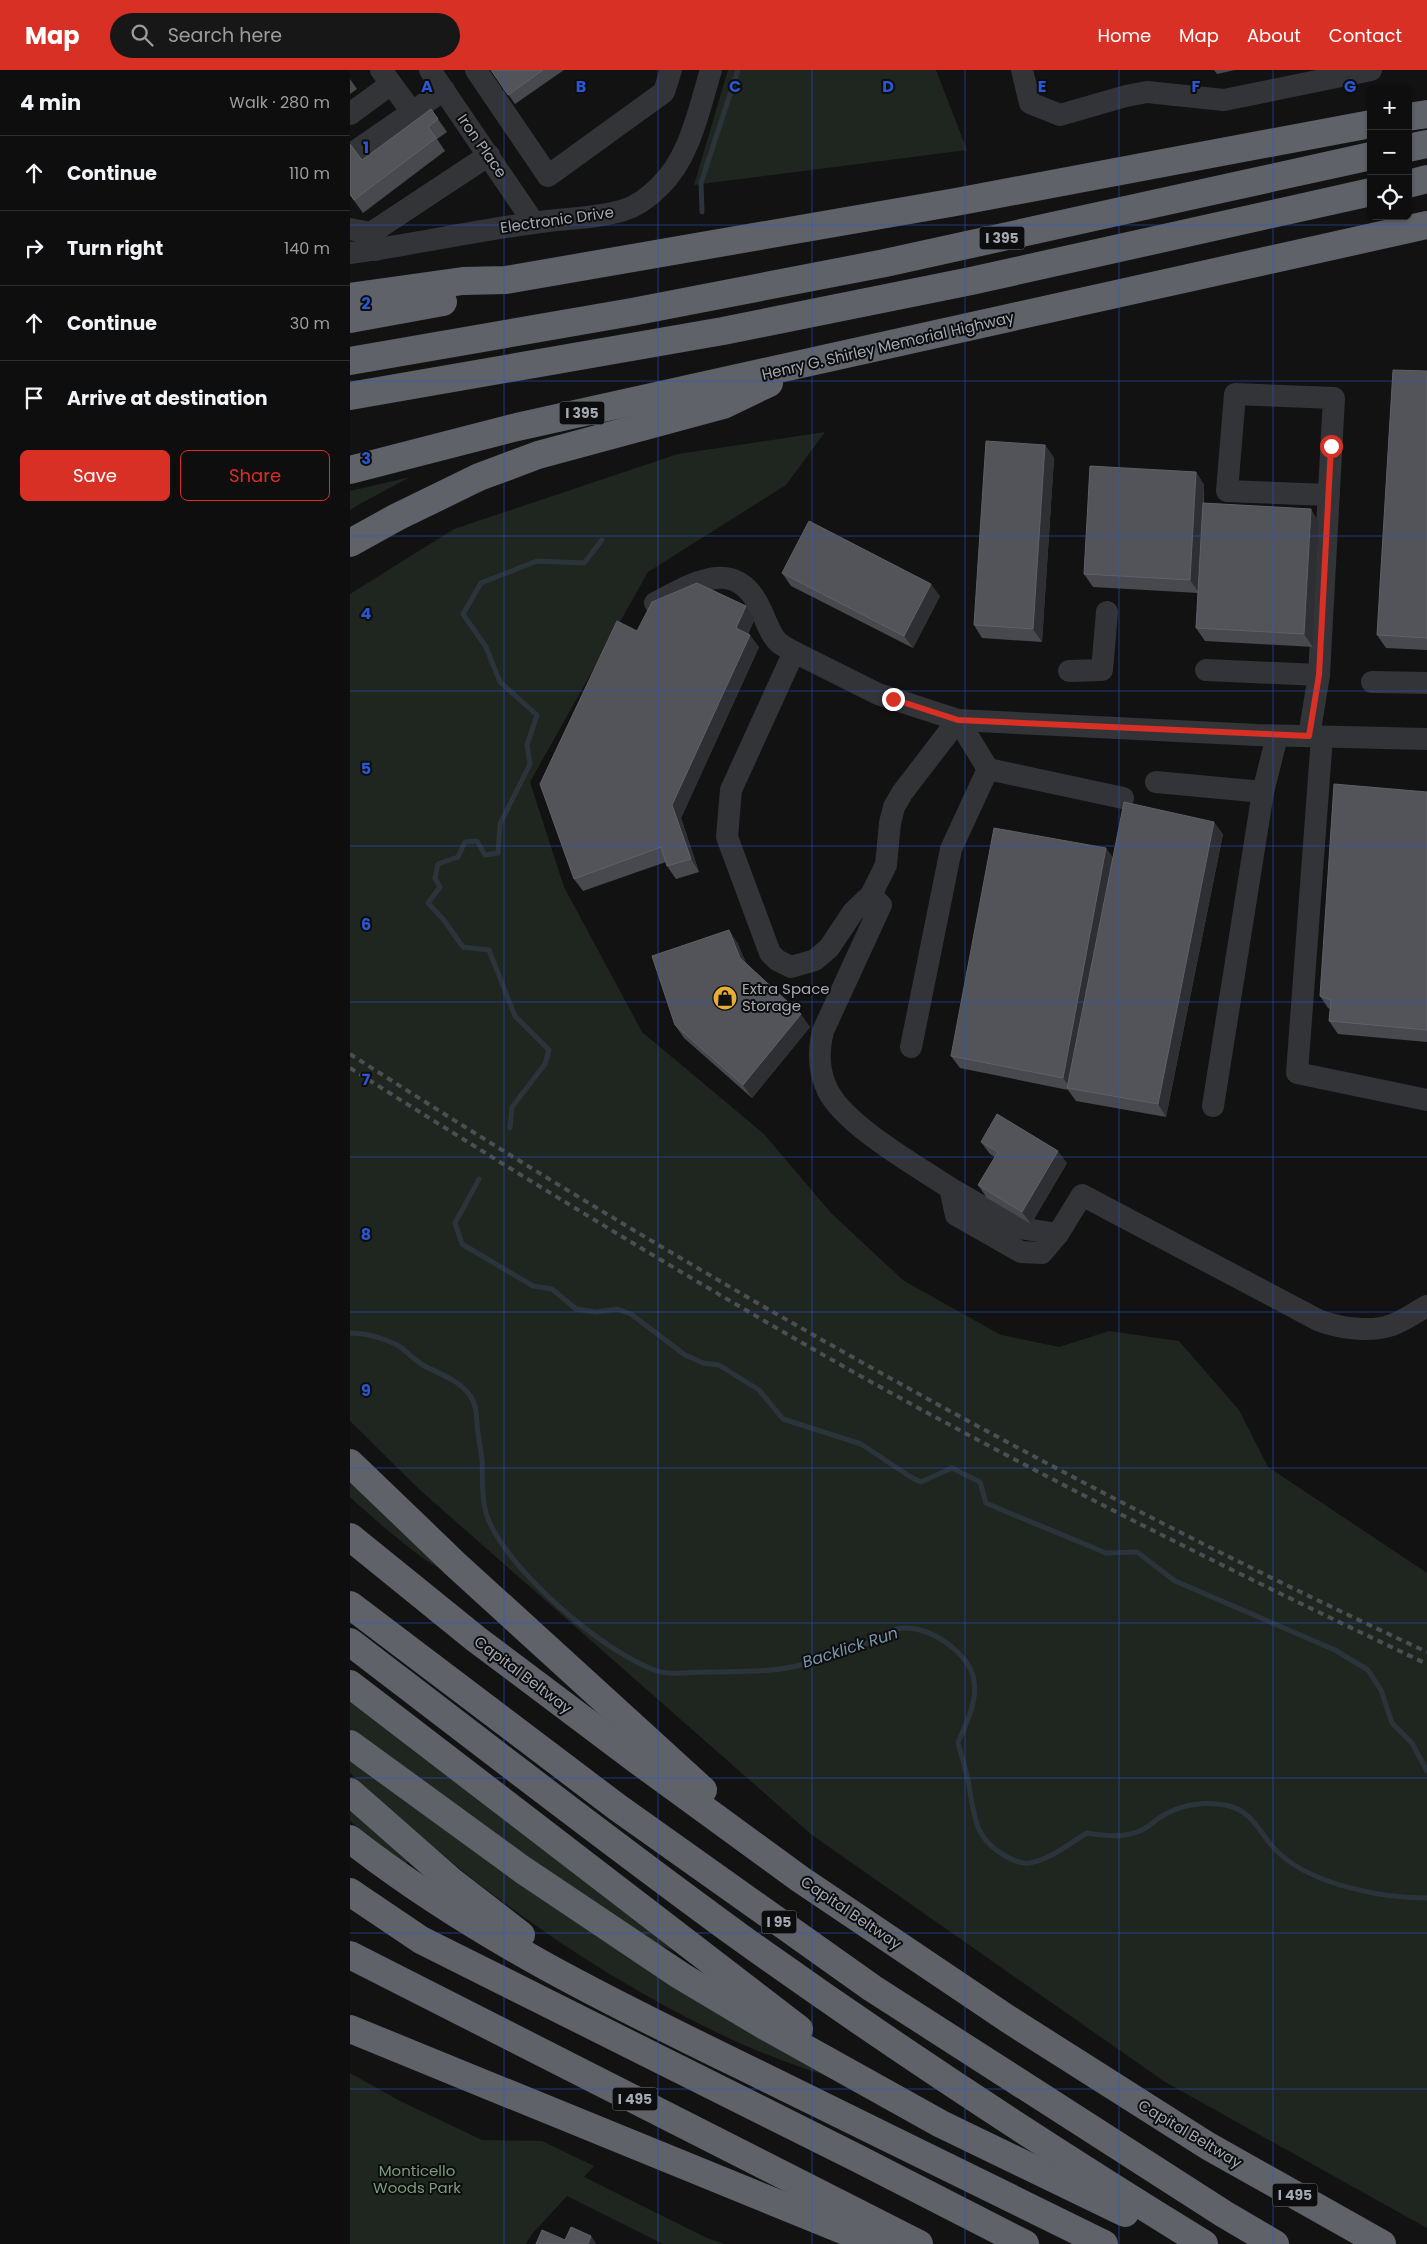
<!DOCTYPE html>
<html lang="en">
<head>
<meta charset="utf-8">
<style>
	body { margin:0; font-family:Poppins,sans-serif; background:#171717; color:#f1f3f6 }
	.controls { position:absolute; right:15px; top:15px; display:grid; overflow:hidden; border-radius:8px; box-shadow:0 1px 4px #0004 }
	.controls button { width:45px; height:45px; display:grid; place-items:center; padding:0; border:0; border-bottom:1px solid #2e2e2e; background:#0e0e0e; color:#f1f3f6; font:25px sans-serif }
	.stop { position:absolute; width:15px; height:15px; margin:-11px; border:4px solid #d93025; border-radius:50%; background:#fff }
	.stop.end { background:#d93025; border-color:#fff; box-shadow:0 1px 5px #0008 }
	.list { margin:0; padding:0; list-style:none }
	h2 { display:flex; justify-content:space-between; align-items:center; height:65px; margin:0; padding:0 20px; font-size:21px }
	h2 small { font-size:16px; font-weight:400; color:#9b9c9e }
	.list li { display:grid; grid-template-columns:32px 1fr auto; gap:15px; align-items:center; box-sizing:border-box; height:75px; padding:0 20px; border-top:1px solid #2e2e2e }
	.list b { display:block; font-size:19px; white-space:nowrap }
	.list em { font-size:16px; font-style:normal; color:#9b9c9e }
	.actions { display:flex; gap:10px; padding:15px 20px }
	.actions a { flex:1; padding:11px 0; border:1px solid #d93025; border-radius:8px; text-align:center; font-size:18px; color:#d93025 }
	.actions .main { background:#d93025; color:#fff }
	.icon { flex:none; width:28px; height:28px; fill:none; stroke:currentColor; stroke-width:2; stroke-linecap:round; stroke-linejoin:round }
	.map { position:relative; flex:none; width:1077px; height:2174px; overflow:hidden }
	header { display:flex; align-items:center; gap:30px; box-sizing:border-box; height:70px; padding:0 25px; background:#d93025; color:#fff }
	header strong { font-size:24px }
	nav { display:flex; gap:28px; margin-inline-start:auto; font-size:18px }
	.search { width:350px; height:45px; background:#171717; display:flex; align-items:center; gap:12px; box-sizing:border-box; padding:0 18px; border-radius:28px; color:#9b9c9e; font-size:19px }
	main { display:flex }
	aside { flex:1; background:#0e0e0e }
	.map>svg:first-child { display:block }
	.green { fill:#1f261f }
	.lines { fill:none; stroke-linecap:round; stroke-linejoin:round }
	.stream { stroke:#2c343b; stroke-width:5 }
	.minor { stroke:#333438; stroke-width:22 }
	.highway { stroke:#5f6269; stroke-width:28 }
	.rail { stroke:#4c4e53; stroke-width:4; stroke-dasharray:6 5; stroke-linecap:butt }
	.wall { fill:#48494e }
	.shaded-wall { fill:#2e2f32 }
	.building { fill:#525459; stroke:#5f6167 }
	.route { stroke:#d93025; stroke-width:6 }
	.grid { fill:none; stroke:#2a57d4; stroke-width:1; stroke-opacity:0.55 }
	.labels { text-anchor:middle; stroke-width:4; stroke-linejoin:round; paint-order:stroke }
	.shield { fill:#0d0d0e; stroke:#777a82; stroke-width:1 }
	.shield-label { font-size:14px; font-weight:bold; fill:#a4a9b3 }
	.street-label { font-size:15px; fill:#a4a9b3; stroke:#0d0d0e }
	.poi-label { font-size:15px; fill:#a4a9b3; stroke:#0d0d0e; text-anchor:start }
	.park-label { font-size:15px; fill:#7c9d7e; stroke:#0d0d0e }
	.water-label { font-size:16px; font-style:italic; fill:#7c96ad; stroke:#0d0d0e }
	.grid-label { font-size:16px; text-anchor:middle; font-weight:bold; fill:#2a57d4; stroke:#0d0d0e; stroke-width:4; stroke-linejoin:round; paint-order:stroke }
</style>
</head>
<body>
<header>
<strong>Map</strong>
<div class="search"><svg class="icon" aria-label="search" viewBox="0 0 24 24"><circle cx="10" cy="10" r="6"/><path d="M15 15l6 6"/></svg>Search here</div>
<nav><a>Home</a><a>Map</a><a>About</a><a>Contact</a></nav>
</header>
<main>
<aside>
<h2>4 min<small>Walk · 280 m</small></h2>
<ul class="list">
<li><svg class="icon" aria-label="ahead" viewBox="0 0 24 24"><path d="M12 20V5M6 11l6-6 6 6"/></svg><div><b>Continue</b></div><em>110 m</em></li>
<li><svg class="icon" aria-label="right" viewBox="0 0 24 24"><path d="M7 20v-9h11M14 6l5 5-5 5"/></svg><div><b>Turn right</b></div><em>140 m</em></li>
<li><svg class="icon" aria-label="ahead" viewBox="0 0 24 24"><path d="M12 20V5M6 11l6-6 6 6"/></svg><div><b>Continue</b></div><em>30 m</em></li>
<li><svg class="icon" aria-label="arrive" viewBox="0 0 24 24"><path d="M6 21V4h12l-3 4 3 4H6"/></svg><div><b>Arrive at destination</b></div></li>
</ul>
<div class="actions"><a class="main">Save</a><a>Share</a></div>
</aside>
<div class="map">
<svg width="1077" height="2174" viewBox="0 0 1077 2174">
	<rect width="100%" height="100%" fill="#121213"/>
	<!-- green -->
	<g class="green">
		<path d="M378,0H586L617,80L344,115Z"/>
		<path d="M475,362L436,415L298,502L180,712L214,817L292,962L414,1064L481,1143L554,1211L651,1265L709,1277L759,1261L829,1271L889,1340L918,1397L1077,1503V2158L815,2012L462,1765L70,1420L0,1351V524L104,459L328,384Z"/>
		<path d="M60,407L8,435L0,440V421Z"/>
		<path d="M0,1404L91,1498C77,1496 14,1440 0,1427Z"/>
		<path d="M0,1628L324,1878L323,1880C307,1878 258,1842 242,1831C160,1775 80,1718 0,1659Z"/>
		<path d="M0,1688L482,2008C450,1997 418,1986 387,1972C243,1906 114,1811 0,1703Z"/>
		<path d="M0,1739L58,1791L56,1794L0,1751Z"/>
		<path d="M0,2003L48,2030L132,2070L192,2071L244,2096L234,2107L357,2168L374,2174H313L217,2126L182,2164L176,2174H0Z"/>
	</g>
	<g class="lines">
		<!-- stream -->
		<g class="stream">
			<path d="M352,142L351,113L388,0"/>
			<path d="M160,1058L162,1037L195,994L199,980L165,946L139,880L113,877L93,849L78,833L90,817L85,808L88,794L108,787L115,772L127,771L135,785L148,783L150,754L180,694L177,675L187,645L150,612L136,577L113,544L131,513L187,491L234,493L252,470"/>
			<path d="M129,1109L105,1153L112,1174L183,1216L202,1219L226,1239L246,1242L267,1239L281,1244L335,1285L353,1293L369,1295L409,1320L433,1349L511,1374L559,1406L571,1412L602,1398L630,1412L636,1433L650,1439L756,1483L787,1482L825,1511L985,1580L1018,1600L1031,1620L1042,1653L1062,1673L1077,1701"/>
			<path d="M0,1263C16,1263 38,1269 52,1278C59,1284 66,1291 73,1295C89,1304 107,1309 119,1324C128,1335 126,1350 128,1363C129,1372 131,1381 132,1390C133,1410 131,1430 138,1449C161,1503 250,1579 304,1600C319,1606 342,1602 358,1602C392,1601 425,1603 458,1593C478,1587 499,1581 518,1573C528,1569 537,1562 547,1559C574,1552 616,1580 623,1606C629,1628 617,1653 608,1672C611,1686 617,1701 619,1716C625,1750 625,1769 657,1787C664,1791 671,1794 679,1793C700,1790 720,1773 737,1763C755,1766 773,1768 790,1761C797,1758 803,1752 809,1748C829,1735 851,1731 875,1735C906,1741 909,1766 930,1784C964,1815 1032,1828 1077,1828"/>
		</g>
		<!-- minor -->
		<g class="minor">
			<path d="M31,0L62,42"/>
			<path d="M80,0L184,153"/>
			<path d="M126,0L198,106L314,22L321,0"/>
			<path d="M672,0L680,33L710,45L776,26L797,22L874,30L1021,0"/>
			<path d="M0,44L41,14"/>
			<path d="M7,80L94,20"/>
			<path d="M0,159L21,163"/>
			<path d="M26,180L21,163L139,85"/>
			<path d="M0,183C62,175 122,161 184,153C214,148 245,149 274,140C287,136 300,126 309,117C340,88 349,39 361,0"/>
			<path d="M305,533C342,514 385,485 410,538C415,547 420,565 428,572C432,576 439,579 444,582"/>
			<path d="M856,600L969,605L959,666"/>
			<path d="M719,601L752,600L757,542"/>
			<path d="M969,605L984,328L885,324L877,421L979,425"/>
			<path d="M1022,612L1077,613"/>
			<path d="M608,650L552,723L544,737L540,753L536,795L521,825L503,842L479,878L465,890L441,897L427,890L420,883L377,767L381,720L444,582L528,624L608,650L907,665L1077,669"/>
			<path d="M608,650L638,699L773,728"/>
			<path d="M972,667L947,1003L1077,1030"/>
			<path d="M806,712L913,722"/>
			<path d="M521,825L531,835L473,961C468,982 468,1001 478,1021C496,1056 567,1096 600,1118L606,1145L671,1182L692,1183L708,1164L732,1125L968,1250C988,1258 1021,1263 1042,1255C1054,1251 1066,1242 1077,1236"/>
			<path d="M561,977L601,779L638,699"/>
			<path d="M863,1036L913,722L927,666"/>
			<path d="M600,1118L669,1158L708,1164"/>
		</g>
		<!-- highway -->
		<g class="highway">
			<path d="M1058,47L1077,44"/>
			<path d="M1058,78L1077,74"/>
			<path d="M1058,114L1077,109"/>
			<path d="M0,227L113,211L156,210L606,132L1021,54"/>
			<path d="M0,249L93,232"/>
			<path d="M0,291L282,242L535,193L1021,86"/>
			<path d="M0,326L373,261L621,211L1021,122"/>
			<path d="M0,400L167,357L1077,155"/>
			<path d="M0,473L47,447L129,407L188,385L373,335L419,313"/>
			<path d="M0,1393L105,1494L353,1720"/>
			<path d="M0,1467L126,1569L287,1690L450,1809L658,1949L858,2076L1032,2174"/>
			<path d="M0,1535L267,1737L522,1918L874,2144L925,2174"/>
			<path d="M0,1572C129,1671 258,1771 390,1867C541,1975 696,2077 854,2174"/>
			<path d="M0,1614L449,1959"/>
			<path d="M0,1674L173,1800L331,1906L415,1956L591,2054L775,2143"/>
			<path d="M0,1722L100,1810L171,1865"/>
			<path d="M0,1769C121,1864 260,1932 398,1999C517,2057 635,2116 754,2174"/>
			<path d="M0,1822L71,1870L507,2088L675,2174"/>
			<path d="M0,1885L569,2174"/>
			<path d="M0,1959L527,2174"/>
		</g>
		<!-- rail -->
		<g class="rail">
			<path d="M0,984C345,1206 704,1409 1077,1582"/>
			<path d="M0,998C164,1102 329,1203 498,1299C687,1405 881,1501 1077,1594"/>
		</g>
	</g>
	<!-- wall -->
	<g class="wall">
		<path d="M141,0H214L165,34Z"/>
		<path d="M864,0H885L867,4Z"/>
		<path d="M0,9L7,19L0,24Z"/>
		<path d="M81,39L97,62L87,69L95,81L13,143L0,125V74L12,90Z"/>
		<path d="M1077,301V580L1036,578L1027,565Z"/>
		<path d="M695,375L704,388L692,572L632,568L624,555Z"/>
		<path d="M846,402L854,415V433L969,452L963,577L855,571L846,558L848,523L743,517L734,504Z"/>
		<path d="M432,503L590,526L563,578L441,516Z"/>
		<path d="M396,536L405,548L398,564L409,577L331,748L349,802L326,809L317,796L316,792L233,821L224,809L287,561Z"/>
		<path d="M1077,722V972L988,964L979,951L980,939L978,938L970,926Z"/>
		<path d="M873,764L816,1047L726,1031L718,1020L610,998L601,986L763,788Z"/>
		<path d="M387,872L396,893L460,957L402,1028L334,968L325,955Z"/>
		<path d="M631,1072L717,1093L681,1154L637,1128L628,1115L645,1087L640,1084Z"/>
	</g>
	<!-- shaded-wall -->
	<g class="shaded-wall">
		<path d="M695,375L704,388L692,572L683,559Z"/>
		<path d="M846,402L854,415L849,523L840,510Z"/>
		<path d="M961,439L969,452L963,577L954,564Z"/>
		<path d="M581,514L590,526L563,578L554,566Z"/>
		<path d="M396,536L405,548L395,571L386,558Z"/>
		<path d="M400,565L409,577L331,748L349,802L341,789L322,735Z"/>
		<path d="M864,752L873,764L816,1047L808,1034Z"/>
		<path d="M756,778L765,790L721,1019L713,1008Z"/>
		<path d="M379,860L387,872L399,900L390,888Z"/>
		<path d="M451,944L460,957L402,1028L393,1015Z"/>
		<path d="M708,1081L717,1093L681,1154L672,1142Z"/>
		<path d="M241,2166L246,2173L245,2174H238Z"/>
	</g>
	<!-- building -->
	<g class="building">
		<path d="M141,0H193L158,25Z"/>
		<path d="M81,39L88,49L78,57L86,68L4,130L0,124V74L12,90Z"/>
		<path d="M1043,300L1077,301V568L1027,565Z"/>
		<path d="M636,371L695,375L683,559L624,555Z"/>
		<path d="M740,396L846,402L840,510L734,504Z"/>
		<path d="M853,433L961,439L954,564L846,558Z"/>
		<path d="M459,451L581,514L554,566L432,503Z"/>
		<path d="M347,513L396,536L386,558L400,565L322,735L341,789L317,796L311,777L224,809L190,714L267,551L287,561L302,532Z"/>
		<path d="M984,714L1077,722V960L979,951L981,930L970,926Z"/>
		<path d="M774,732L864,752L808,1034L717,1018Z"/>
		<path d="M644,758L756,778L713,1008L601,986Z"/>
		<path d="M379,860L390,888L451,944L393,1015L325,955L302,886Z"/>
		<path d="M647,1044L708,1081L672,1142L628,1115L648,1082L631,1072Z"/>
		<path d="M221,2157L241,2166L238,2174H186L192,2160L215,2170Z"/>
	</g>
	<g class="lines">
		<!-- route -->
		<path class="route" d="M543,629L608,650L959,666L969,605L981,376"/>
	</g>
	<!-- grid -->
	<path class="grid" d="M154,0V2174M308,0V2174M462,0V2174M615,0V2174M769,0V2174M923,0V2174M0,155H1077M0,311H1077M0,466H1077M0,621H1077M0,776H1077M0,932H1077M0,1087H1077M0,1242H1077M0,1398H1077M0,1553H1077M0,1708H1077M0,1863H1077M0,2019H1077"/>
	<!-- icons -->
	<defs>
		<symbol id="shop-disc" viewBox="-11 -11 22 22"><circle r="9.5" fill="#e7ad36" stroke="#0d0d0e"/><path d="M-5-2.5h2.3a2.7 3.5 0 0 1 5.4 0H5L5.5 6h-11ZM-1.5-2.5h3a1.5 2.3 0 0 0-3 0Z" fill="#111"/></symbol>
	</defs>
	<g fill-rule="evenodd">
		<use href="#shop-disc" x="361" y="914" width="28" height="28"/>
	</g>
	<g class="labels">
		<!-- shield labels -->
		<g class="shield">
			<rect x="629.5" y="156.5" width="45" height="23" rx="4"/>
			<rect x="209.5" y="331.5" width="45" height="23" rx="4"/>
			<rect x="411.5" y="1840.5" width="35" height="23" rx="4"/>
			<rect x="262.5" y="2017.5" width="45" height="23" rx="4"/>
			<rect x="922.5" y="2113.5" width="45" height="23" rx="4"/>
		</g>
		<g class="shield-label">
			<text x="652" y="173">I 395</text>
			<text x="232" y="348">I 395</text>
			<text x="429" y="1857">I 95</text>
			<text x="285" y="2034">I 495</text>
			<text x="945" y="2130">I 495</text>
		</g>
		<!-- street labels -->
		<g class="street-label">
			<text transform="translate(132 76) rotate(55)" y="5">Iron Place</text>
			<text transform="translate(207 150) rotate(-8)" y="5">Electronic Drive</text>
			<text transform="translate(538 276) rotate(-13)" y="5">Henry G. Shirley Memorial Highway</text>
			<text transform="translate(173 1605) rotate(37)" y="5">Capital Beltway</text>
			<text transform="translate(501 1843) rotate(34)" y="5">Capital Beltway</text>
			<text transform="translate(840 2064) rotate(31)" y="5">Capital Beltway</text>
		</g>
		<!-- poi labels -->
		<g class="poi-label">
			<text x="392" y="924">Extra Space<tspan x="392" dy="17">Storage</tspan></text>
		</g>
		<!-- park labels -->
		<g class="park-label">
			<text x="67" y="2106">Monticello<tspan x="67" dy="17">Woods Park</tspan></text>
		</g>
		<!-- water labels -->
		<g class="water-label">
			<text transform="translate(500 1577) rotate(-18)" y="6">Backlick Run</text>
		</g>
	</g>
	<g class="grid-label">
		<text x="77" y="22">A</text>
		<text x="231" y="22">B</text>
		<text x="385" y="22">C</text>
		<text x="538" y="22">D</text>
		<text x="692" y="22">E</text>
		<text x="846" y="22">F</text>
		<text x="1000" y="22">G</text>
		<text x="16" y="83">1</text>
		<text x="16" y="239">2</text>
		<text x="16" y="394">3</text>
		<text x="16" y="549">4</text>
		<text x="16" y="704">5</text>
		<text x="16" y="860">6</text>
		<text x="16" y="1015">7</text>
		<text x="16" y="1170">8</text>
		<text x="16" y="1326">9</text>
	</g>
</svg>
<div class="controls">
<button>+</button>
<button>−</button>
<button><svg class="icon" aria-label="locate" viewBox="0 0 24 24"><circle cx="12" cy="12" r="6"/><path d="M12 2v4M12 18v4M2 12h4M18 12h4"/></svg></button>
</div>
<div class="stop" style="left:981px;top:376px"></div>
<div class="stop end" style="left:543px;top:629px"></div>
</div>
</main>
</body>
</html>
